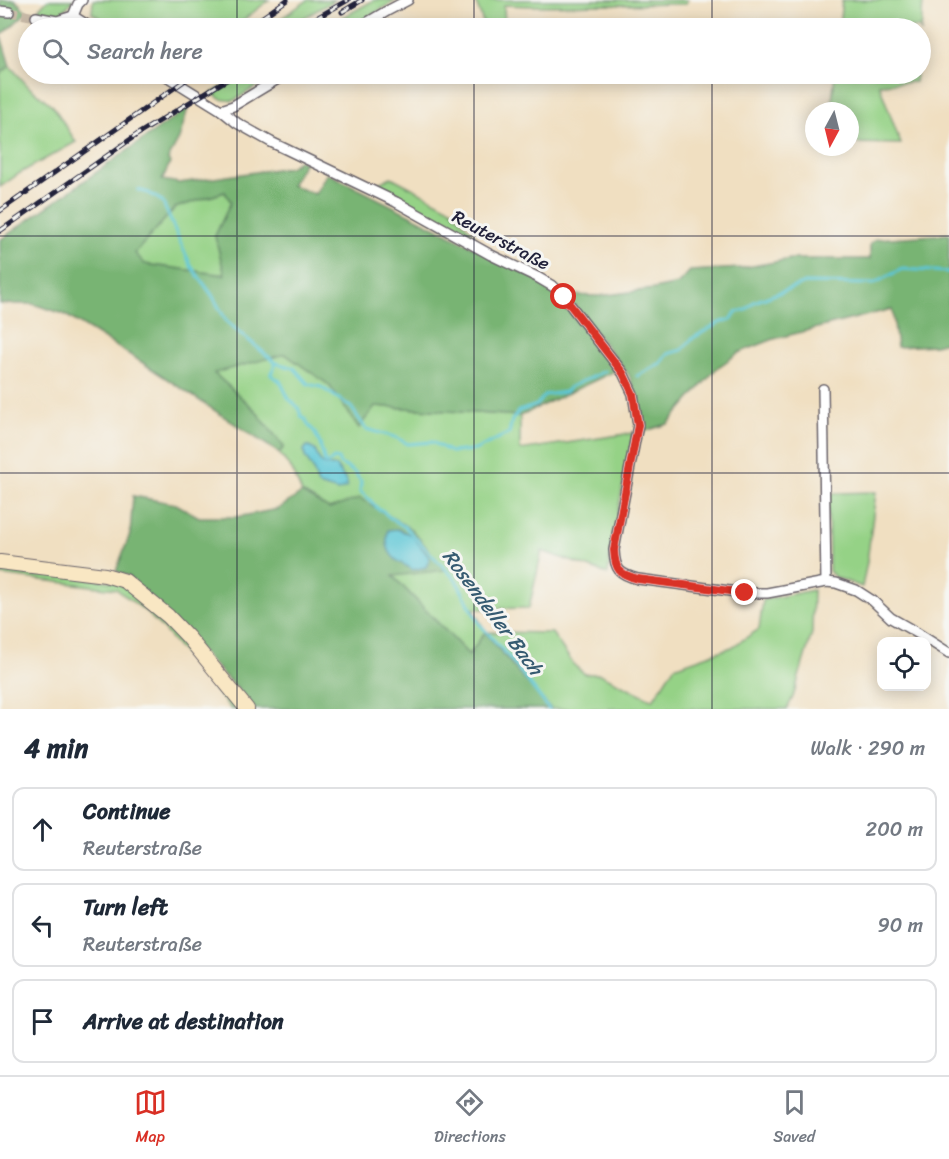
<!DOCTYPE html>
<html lang="en">
<head>
<meta charset="utf-8">
<style>
	body { margin:0; font-family:Sriracha,sans-serif; background:#f6f6f7; color:#1f2937 }
	.controls { position:absolute; right:18px; bottom:18px; display:grid; overflow:hidden; border-radius:12px; box-shadow:0 3px 15px #0003 }
	.controls button { width:54px; height:54px; display:grid; place-items:center; padding:0; border:0; border-bottom:2px solid #e0e1e3; background:#fff; color:#1f2937; font:30px sans-serif }
	.compass { position:absolute; left:805px; top:102px; width:54px; height:54px; border-radius:50%; background:#fff; box-shadow:0 3px 15px #0003; rotate:187deg }
	.stop { position:absolute; width:18px; height:18px; margin:-14px; border:4px solid #d93025; border-radius:50%; background:#fff }
	.stop.end { background:#d93025; border-color:#fff; box-shadow:0 2px 6px #0008 }
	.list { margin:0; padding:0; list-style:none }
	h2 { display:flex; justify-content:space-between; align-items:center; height:78px; margin:0; padding:0 24px; font-size:26px }
	h2 small { font-size:20px; font-weight:400; color:#747a83 }
	.list li { display:grid; grid-template-columns:39px 1fr auto; gap:18px; align-items:center; box-sizing:border-box; height:84px; margin:0 12px 12px; padding:0 12px; border:2px solid #e0e1e3; border-radius:12px }
	.list b { display:block; font-size:22px; white-space:nowrap }
	.list p { margin:0; font-size:20px; white-space:nowrap; color:#747a83 }
	.list em { font-size:20px; font-style:normal; color:#747a83 }
	.icon { flex:none; width:33px; height:33px; fill:none; stroke:currentColor; stroke-width:2; stroke-linecap:round; stroke-linejoin:round }
	.map { position:relative; flex:none; width:949px; height:709px; overflow:hidden }
	.search { position:absolute; background:#fff; box-shadow:0 3px 15px #0003; left:18px; right:18px; top:18px; height:66px; display:flex; align-items:center; gap:15px; box-sizing:border-box; padding:0 21px; border-radius:33px; color:#747a83; font-size:22px }
	.sheet { height:366px; background:#fff }
	nav { display:flex; justify-content:space-around; align-items:center; box-sizing:border-box; height:84px; border-top:2px solid #e0e1e3; background:#fff; font-size:16px; color:#747a83 }
	nav a { display:grid; justify-items:center; gap:3px }
	nav .on { color:#d93025 }
	.map>svg:first-child { display:block }
	.green { fill:#95d286; stroke:#5c7a60; stroke-width:1.5 }
	.forest { fill:#78b473; stroke:#4d6b57; stroke-width:1.5; fill-rule:evenodd }
	.water { fill:#5bc6d6; stroke:#3e7488; stroke-width:1.5 }
	.lines { fill:none; stroke-linecap:round; stroke-linejoin:round }
	.stream { stroke:#5bc6d6; stroke-width:3 }
	.street-tunnel { stroke:#c7b9a6; stroke-width:9; stroke-dasharray:9 4.5; stroke-linecap:butt }
	.street-casing { stroke:#6a646a; stroke-width:12 }
	.secondary-casing { stroke:#6a646a; stroke-width:16 }
	.street { stroke:#fff; stroke-width:9 }
	.secondary { stroke:#f9e7c3; stroke-width:14 }
	.rail-casing { stroke:#22223b; stroke-width:5 }
	.rail { stroke:#f6f6f2; stroke-width:3; stroke-dasharray:9; stroke-linecap:butt }
	.route { stroke:#d93025; stroke-width:8 }
	.grid { fill:none; stroke:#22223b; stroke-width:1.5; stroke-opacity:0.55 }
	.labels { text-anchor:middle; stroke-width:6; stroke-linejoin:round; paint-order:stroke }
	.street-label { font-size:18px; fill:#22223b; stroke:#f6f6f2 }
	.water-label { font-size:20px; font-style:italic; fill:#365b71; stroke:#f6f6f2 }
</style>
</head>
<body>
<div class="map">
<svg width="949" height="709" viewBox="0 0 949 709">
	<rect width="100%" height="100%" fill="#f6f6f2"/>
	<filter id="ink" filterUnits="userSpaceOnUse"><feTurbulence type="fractalNoise" baseFrequency=".0167" numOctaves="2"/><feDisplacementMap in="SourceGraphic" scale="12" xChannelSelector="R" yChannelSelector="G"/><feConvolveMatrix kernelMatrix="1 2 1 2 8 2 1 2 1" color-interpolation-filters="sRGB"/></filter>
	<filter id="wash" filterUnits="userSpaceOnUse"><feTurbulence type="fractalNoise" baseFrequency=".008" numOctaves="4" result="noise"/><feDisplacementMap in="SourceGraphic" scale="24" xChannelSelector="R" yChannelSelector="G"/><feGaussianBlur stdDeviation="1.35" result="paint"/><feColorMatrix in="noise" values="0 0 0 0 0 0 0 0 0 0 0 0 0 0 0 0 0 1.4 0 .05"/><feComposite in="paint" operator="in"/></filter>
	<g filter="url(#wash)">
		<rect width="100%" height="100%" fill="#f0dfc1"/>
		<!-- green -->
		<g class="green">
			<path d="M47,0H73L60,15H39L35,13Z"/>
			<path d="M93,0H269L233,28H117L92,13Z"/>
			<path d="M308,0H335L286,28H267Z"/>
			<path d="M374,0H397L349,28H324Z"/>
			<path d="M475,0H687L686,4L531,6L504,5L505,28H485Z"/>
			<path d="M842,0H923L921,33L920,28H839Z"/>
			<path d="M10,66L29,87L53,106L76,142L20,173L0,187V74Z"/>
			<path d="M245,74H277L233,101L220,99L212,93Z"/>
			<path d="M835,74H916L915,82L879,84L901,144L850,143V111H831Z"/>
			<path d="M391,177L450,208L476,236L461,237L373,186Z"/>
			<path d="M225,192L231,202L215,236L225,275L219,274L285,354L329,385L333,391L375,406L520,416V450L633,433L611,548L608,574L542,551L529,608L473,609L486,632L552,633L574,665L585,674H600L653,700L674,667L732,647L759,629L763,600L813,590L812,633L793,697L787,709H551L516,670L486,633L469,656L329,509L302,493L292,470L279,453L284,447L254,409L213,373L79,267L162,201L192,202Z"/>
			<path d="M876,492L867,562L862,587L835,577L829,571L828,501L831,494L834,493Z"/>
			<path d="M0,565L120,583L149,607L179,636L240,709H231L163,629L145,611L116,589L0,575Z"/>
		</g>
		<!-- forest -->
		<g class="forest">
			<path d="M0,0H15L27,12L1,36L10,66L0,74Z"/>
			<path d="M188,108L179,139L168,159L170,163L162,180L179,183L290,167L299,160L305,162L291,185L315,194L327,173L535,278L563,300L577,321L617,370L520,416L375,406L359,428L329,385L285,354L214,373L254,409L284,447L279,453L140,361L64,314L33,304H0V240ZM225,192L231,202L215,236L225,275L145,264L135,253L175,208Z"/>
			<path d="M949,234V341L935,345L897,347L892,309L774,339L738,353L716,369L668,424L642,432V411L629,375L566,295L599,296L654,289L678,284L690,271L742,268L791,259H870V244L876,239Z"/>
			<path d="M302,493L329,509L360,498L411,529L446,570L393,576L469,655L485,632L516,670L551,709H254L248,700L128,576L116,571L130,534L133,496L176,504L199,517H237L278,509Z"/>
		</g>
		<!-- water -->
		<g class="water">
			<path d="M307,446L315,450C320,463 321,466 336,466L347,482V487L338,491L318,485L313,469L305,457L304,450Z"/>
			<path d="M397,529L412,535L430,558L426,567L413,570C408,566 404,565 399,562C387,554 385,543 388,530Z"/>
		</g>
		<g class="lines">
			<!-- stream -->
			<g class="stream">
				<path d="M138,190L149,193L162,201L191,266L212,295L227,322L276,363L271,373V375L280,381L289,399L298,407L301,416L306,420L308,425L314,431L320,444L325,463H328L334,458L338,459L340,464C343,465 351,470 354,472C357,474 358,479 361,481L360,491L369,499L379,510H382L389,517L405,527L456,580L479,623L513,662L549,709"/>
				<path d="M276,363L294,368L308,384L321,387L351,407L366,429L395,437L408,444L432,442L451,452L475,450L509,433L512,420L519,411L537,405L545,395L565,392L570,387L605,371"/>
				<path d="M637,376L661,363L668,354L682,350L693,338L721,322L731,320L736,312L746,310L754,302L805,283L873,284L902,269L949,272"/>
			</g>
		</g>
	</g>
	<g filter="url(#ink)">
		<g class="lines">
			<!-- street-tunnel -->
			<path class="street-tunnel" d="M9,12L36,17"/>
			<defs>
				<g id="street">
					<path d="M0,11L9,12"/>
					<path d="M73,16L78,4L82,0"/>
					<path d="M36,17L57,21L73,16L92,28"/>
					<path d="M358,28L387,11L408,0"/>
					<path d="M163,74L221,110L237,123L271,142L396,202L491,255L537,277L554,287L564,297L623,373L633,394L638,425L614,550C615,570 619,574 638,579L745,593H767L826,582L836,583L856,590L873,601L891,618L919,634L949,653"/>
					<path d="M221,110L233,106L286,74"/>
					<path d="M823,389L826,582"/>
				</g>
				<path id="secondary" d="M0,562L105,575L125,581L168,616L188,637L247,709"/>
			</defs>
			<!-- street casing -->
			<use href="#street" class="street-casing"/>
			<!-- secondary casing -->
			<use href="#secondary" class="secondary-casing"/>
			<!-- street -->
			<use href="#street" class="street"/>
			<!-- secondary -->
			<use href="#secondary" class="secondary"/>
			<defs>
				<g id="rail">
					<path d="M342,12L362,0"/>
					<path d="M247,28L287,0"/>
					<path d="M299,28L348,0"/>
					<path d="M0,211L194,74"/>
					<path d="M0,231L138,134L236,74"/>
				</g>
			</defs>
			<!-- rail casing -->
			<use href="#rail" class="rail-casing"/>
			<!-- rail -->
			<use href="#rail" class="rail"/>
		</g>
	</g>
	<g class="lines" filter="url(#ink)">
		<!-- route -->
		<path class="route" d="M564,297L623,373L633,394L638,425L614,550C615,570 619,574 638,579L745,593"/>
	</g>
	<!-- grid -->
	<path class="grid" d="M237,0V28M474,0V28M712,0V28M237,74V709M474,74V709M712,74V709M0,236H949M0,473H949"/>
	<g class="labels">
		<!-- street labels -->
		<g class="street-label">
			<text transform="translate(501 240) rotate(28)" y="6">Reuterstraße</text>
		</g>
		<!-- water labels -->
		<g class="water-label">
			<text transform="translate(493 612) rotate(53)" y="7">Rosendeller Bach</text>
		</g>
	</g>
</svg>
<div class="controls">
<button><svg class="icon" aria-label="locate" viewBox="0 0 24 24"><circle cx="12" cy="12" r="6"/><path d="M12 2v4M12 18v4M2 12h4M18 12h4"/></svg></button>
</div>
<svg class="compass" viewBox="-18 -18 36 36"><path d="M0-13l5 13h-10z" fill="#e53935"/><path d="M0 13l5-13h-10z" fill="#747a83"/></svg>
<div class="stop" style="left:564px;top:297px"></div>
<div class="stop end" style="left:745px;top:593px"></div>
<div class="search"><svg class="icon" aria-label="search" viewBox="0 0 24 24"><circle cx="10" cy="10" r="6"/><path d="M15 15l6 6"/></svg>Search here</div>
</div>
<section class="sheet">
<h2>4 min<small>Walk · 290 m</small></h2>
<ul class="list">
<li><svg class="icon" aria-label="ahead" viewBox="0 0 24 24"><path d="M12 20V5M6 11l6-6 6 6"/></svg><div><b>Continue</b><p>Reuterstraße</p></div><em>200 m</em></li>
<li><svg class="icon" aria-label="left" viewBox="0 0 24 24"><path d="M17 20v-9H6M10 6l-5 5 5 5"/></svg><div><b>Turn left</b><p>Reuterstraße</p></div><em>90 m</em></li>
<li><svg class="icon" aria-label="arrive" viewBox="0 0 24 24"><path d="M6 21V4h12l-3 4 3 4H6"/></svg><div><b>Arrive at destination</b></div></li>
</ul>
</section>
<nav>
<a class="on"><svg class="icon" aria-label="map" viewBox="0 0 24 24"><path d="M3 6l6-2 6 2 6-2v14l-6 2-6-2-6 2zM9 4v14M15 6v14"/></svg>Map</a>
<a><svg class="icon" aria-label="directions" viewBox="0 0 24 24"><path d="M12 3l9 9-9 9-9-9zM9 14v-3h6M13 9l2 2-2 2"/></svg>Directions</a>
<a><svg class="icon" aria-label="saved" viewBox="0 0 24 24"><path d="M7 4h10v16l-5-4-5 4z"/></svg>Saved</a>
</nav>
</body>
</html>
